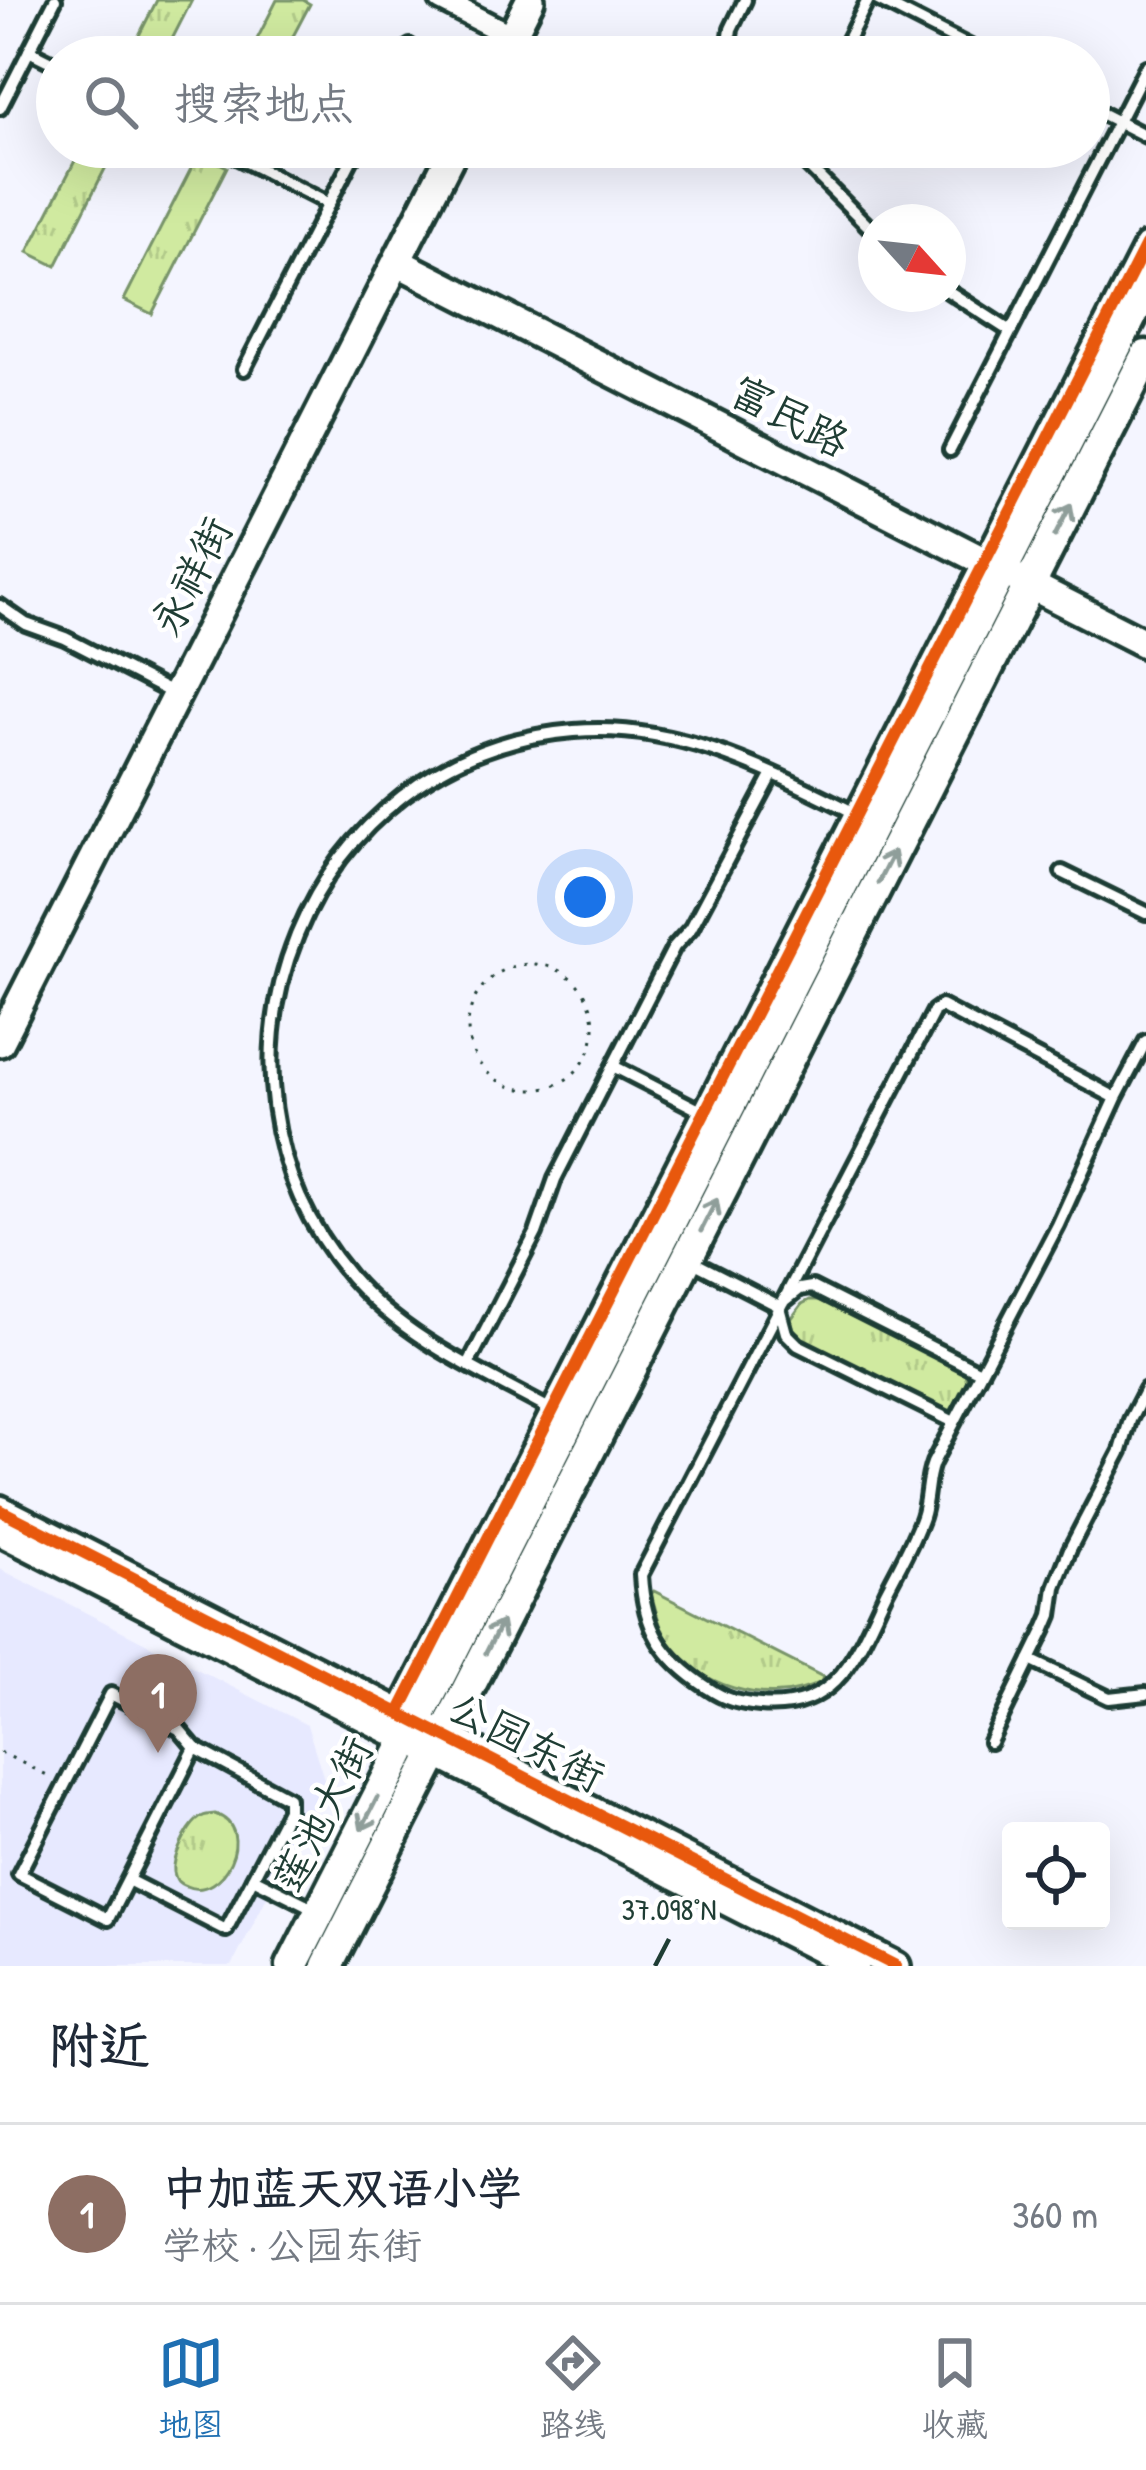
<!DOCTYPE html>
<html lang="zh">
<head>
<meta charset="utf-8">
<style>
	body { margin:0; font-family:"Patrick Hand","LXGW WenKai TC",sans-serif; background:#f2f2f3; color:#1f2937 }
	.controls { position:absolute; right:36px; bottom:36px; display:grid; overflow:hidden; border-radius:12px; box-shadow:0 12px 48px #0002 }
	.controls button { width:108px; height:108px; display:grid; place-items:center; padding:0; border:0; border-bottom:3px solid #e0e1e3; background:#fff; color:#1f2937; font:60px sans-serif }
	.compass { position:absolute; left:858px; top:204px; width:108px; height:108px; border-radius:50%; background:#fff; box-shadow:0 12px 48px #0002; rotate:117deg }
	.you { position:absolute; left:585px; top:897px; width:42px; height:42px; margin:-30px; border:9px solid #fff; border-radius:50%; background:#1a73e8; box-shadow:0 0 0 18px #1a73e833 }
	.badge { display:grid; place-items:center; width:78px; height:78px; border-radius:50%; background:#1f6fb2; color:#fff; font-size:39px; font-weight:700 }
	.pin { position:absolute; translate:-50% -99px; filter:drop-shadow(0 3px 6px #0008) }
	.pin::after { content:''; position:absolute; top:63px; width:42px; height:36px; background:inherit; clip-path:polygon(0 0,100% 0,50% 100%) }
	.list { margin:0; padding:0; list-style:none }
	h2 { display:flex; justify-content:space-between; align-items:center; height:156px; margin:0; padding:0 48px; font-size:51px }
	h2 small { font-size:39px; font-weight:400; color:#747a83 }
	.list li { display:grid; grid-template-columns:78px 1fr auto; gap:36px; align-items:center; box-sizing:border-box; height:180px; padding:0 48px; border-top:3px solid #e0e1e3 }
	.list b { display:block; font-size:45px; white-space:nowrap }
	.list p { margin:0; font-size:39px; white-space:nowrap; color:#747a83 }
	.list em { font-size:39px; font-style:normal; color:#747a83 }
	.icon { flex:none; width:66px; height:66px; fill:none; stroke:currentColor; stroke-width:2; stroke-linecap:round; stroke-linejoin:round }
	.map { position:relative; flex:none; width:1146px; height:1966px; overflow:hidden }
	.search { position:absolute; background:#fff; box-shadow:0 12px 48px #0002; left:36px; right:36px; top:36px; height:132px; display:flex; align-items:center; gap:30px; box-sizing:border-box; padding:0 42px; border-radius:66px; color:#747a83; font-size:45px }
	.sheet { height:336px; background:#fff }
	nav { display:flex; justify-content:space-around; align-items:center; box-sizing:border-box; height:168px; border-top:3px solid #e0e1e3; background:#fff; font-size:33px; color:#747a83 }
	nav a { display:grid; justify-items:center; gap:6px }
	nav .on { color:#1f6fb2 }
	.map>svg:first-child { display:block }
	.built { fill:#e7e9ff }
	.grass { fill:url(#grass-tufts); stroke:#78946a; stroke-width:3 }
	.lines { fill:none; stroke-linecap:round; stroke-linejoin:round }
	.service-casing { stroke:#1f3d34; stroke-width:20 }
	.minor-casing { stroke:#1f3d34; stroke-width:30 }
	.tertiary-casing { stroke:#1f3d34; stroke-width:36 }
	.secondary-casing { stroke:#1f3d34; stroke-width:39 }
	.path { stroke:#1f3d34; stroke-width:3; stroke-dasharray:3 9; stroke-linecap:butt }
	.service { stroke:#fff; stroke-width:10 }
	.minor { stroke:#fff; stroke-width:21 }
	.tertiary { stroke:#fff; stroke-width:27 }
	.secondary { stroke:#fff; stroke-width:30 }
	.cycleway-casing { stroke:#fff; stroke-width:20 }
	.cycleway { stroke:#e8590c; stroke-width:12 }
	.oneway { stroke:#8f9e9a }
	.ticks { fill:none; stroke:#1f3d34; stroke-width:4.5 }
	.labels { text-anchor:middle; stroke-width:9; stroke-linejoin:round; paint-order:stroke }
	.street-label { font-size:42px; fill:#1f3d34; stroke:#fff }
	.ticks-label { font-size:30px; text-anchor:middle; fill:#1f3d34; stroke:#fff; stroke-width:9; stroke-linejoin:round; paint-order:stroke }
</style>
</head>
<body>
<div class="map">
<svg width="1146" height="1966" viewBox="0 0 1146 1966">
	<defs>
		<pattern id="grass-tufts" width="24" height="20" patternUnits="userSpaceOnUse" patternTransform="scale(3)"><rect width="24" height="20" fill="#d0eaa0"/><path d="M3 7l-1-3M5 7V3M7 7l1-3M15 17l-1-3M17 17v-4M19 17l1-3" fill="none" stroke="#b2ca8a"/></pattern>
	</defs>
	<rect width="100%" height="100%" fill="#f4f5ff"/>
	<filter id="ink" filterUnits="userSpaceOnUse"><feTurbulence type="fractalNoise" baseFrequency=".00833" numOctaves="2"/><feDisplacementMap in="SourceGraphic" scale="24" xChannelSelector="R" yChannelSelector="G"/><feConvolveMatrix kernelMatrix="1 2 1 2 8 2 1 2 1" color-interpolation-filters="sRGB"/></filter>
	<g filter="url(#ink)">
		<!-- built -->
		<path class="built" d="M0,1569L307,1725L325,1782L232,1966H0Z"/>
		<!-- grass -->
		<g class="grass">
			<path d="M157,0H192L163,57H128Z"/>
			<path d="M277,0H303L310,4L282,57H248Z"/>
			<path d="M82,147H116L56,266L28,252Z"/>
			<path d="M199,153L227,167L152,314L124,300Z"/>
			<path d="M810,1300H819L965,1373L968,1387L957,1409L945,1413L808,1348L796,1336L791,1319L802,1304Z"/>
			<path d="M654,1591L823,1677L821,1682C769,1709 692,1687 664,1634C659,1624 656,1610 652,1598L651,1594Z"/>
			<path d="M215,1814C259,1829 222,1903 186,1886C178,1883 176,1881 174,1872C172,1858 187,1829 197,1820C204,1814 207,1815 215,1814Z"/>
		</g>
		<g class="lines">
			<defs>
				<g id="service">
					<path d="M878,0L990,57"/>
					<path d="M29,51L57,65"/>
					<path d="M404,57L410,46"/>
					<path d="M727,57L731,29L745,0"/>
					<path d="M839,57L868,0"/>
					<path d="M1089,107L1146,136"/>
					<path d="M0,108L55,0"/>
					<path d="M217,147L329,204"/>
					<path d="M789,147L876,234"/>
					<path d="M948,291L1010,331"/>
					<path d="M244,369L358,147"/>
					<path d="M950,450L1146,67"/>
					<path d="M0,606L26,624L65,638L174,694"/>
					<path d="M1062,872L1146,913"/>
					<path d="M613,1066L705,1113"/>
					<path d="M1116,1098L941,1006L934,1011L641,1575C644,1629 662,1658 708,1688C725,1700 739,1703 760,1705C839,1712 857,1652 886,1592C898,1568 913,1543 922,1517C928,1499 926,1481 933,1463L1058,1225L1116,1098L1146,1041"/>
					<path d="M691,1261L779,1306"/>
					<path d="M786,1300L800,1289L812,1287L980,1372"/>
					<path d="M779,1307L786,1333L798,1345L954,1422"/>
					<path d="M468,1365L536,1233L555,1179L674,947L691,928L773,774"/>
					<path d="M553,1411C482,1372 404,1339 350,1276C177,1073 307,752 574,731C677,722 768,770 857,814"/>
					<path d="M1030,1660L1109,1698L1146,1694"/>
					<path d="M990,1742L1045,1629L1051,1615L1055,1587L1070,1549L1121,1451L1130,1420L1146,1389"/>
					<path d="M253,1878L317,1910"/>
					<path d="M128,1880L226,1930L288,1810V1798L195,1748L179,1729L111,1694L19,1874L108,1919L195,1748"/>
				</g>
				<g id="minor">
					<path d="M441,0L511,36"/>
					<path d="M399,1713L1146,245"/>
				</g>
				<g id="tertiary">
					<path d="M501,57L530,0"/>
					<path d="M397,262L1146,644"/>
					<path d="M0,1042L455,147"/>
					<path d="M0,1510L896,1966"/>
					<path d="M0,1531L855,1966"/>
				</g>
				<g id="secondary">
					<path d="M292,1966L1146,287"/>
					<path d="M327,1966L1146,356"/>
				</g>
			</defs>
			<!-- service casing -->
			<use href="#service" class="service-casing"/>
			<!-- minor casing -->
			<use href="#minor" class="minor-casing"/>
			<!-- tertiary casing -->
			<use href="#tertiary" class="tertiary-casing"/>
			<!-- secondary casing -->
			<use href="#secondary" class="secondary-casing"/>
			<!-- path -->
			<g class="path">
				<circle cx="531" cy="1027" r="63"/>
				<path d="M0,1752L53,1778"/>
			</g>
			<!-- service -->
			<use href="#service" class="service"/>
			<!-- minor -->
			<use href="#minor" class="minor"/>
			<!-- tertiary -->
			<use href="#tertiary" class="tertiary"/>
			<!-- secondary -->
			<use href="#secondary" class="secondary"/>
			<defs>
				<g id="cycleway">
					<path d="M0,1510L896,1966"/>
					<path d="M399,1713L1146,245"/>
				</g>
			</defs>
			<!-- cycleway casing -->
			<use href="#cycleway" class="cycleway-casing"/>
			<!-- cycleway -->
			<use href="#cycleway" class="cycleway"/>
		</g>
		<!-- one-way arrows -->
		<defs><path id="oneway-shaft" d="M-6 0H5M1.5-3L5.5 0L1.5 3" fill="none" stroke-width="1.6" stroke-linecap="round" stroke-linejoin="round" transform="scale(3)"/></defs>
		<g class="oneway">
			<use href="#oneway-shaft" transform="translate(1063 520) rotate(-63)"/>
			<use href="#oneway-shaft" transform="translate(886 867) rotate(-63)"/>
			<use href="#oneway-shaft" transform="translate(709 1215) rotate(-63)"/>
			<use href="#oneway-shaft" transform="translate(494 1637) rotate(-63)"/>
			<use href="#oneway-shaft" transform="translate(369 1814) rotate(117)"/>
		</g>
	</g>
	<!-- ticks -->
	<path class="ticks" d="M655,1966L669,1939"/>
	<g class="labels">
		<!-- street labels -->
		<g class="street-label">
			<text transform="translate(790 416) rotate(27)" y="15">富民路</text>
			<text transform="translate(191 576) rotate(-63)" y="15">永祥街</text>
			<text transform="translate(527 1741) rotate(27)" y="15">公园东街</text>
			<text transform="translate(322 1814) rotate(-63)" y="15">莲池大街</text>
		</g>
	</g>
	<g class="ticks-label">
		<text x="669" y="1920">37.098°N</text>
	</g>
</svg>
<div class="controls">
<button><svg class="icon" aria-label="locate" viewBox="0 0 24 24"><circle cx="12" cy="12" r="6"/><path d="M12 2v4M12 18v4M2 12h4M18 12h4"/></svg></button>
</div>
<svg class="compass" viewBox="-18 -18 36 36"><path d="M0-13l5 13h-10z" fill="#e53935"/><path d="M0 13l5-13h-10z" fill="#747a83"/></svg>
<div class="you"></div>
<div class="pin badge" style="left:158px;top:1753px;background:#8d6e63">1</div>
<div class="search"><svg class="icon" aria-label="search" viewBox="0 0 24 24"><circle cx="10" cy="10" r="6"/><path d="M15 15l6 6"/></svg>搜索地点</div>
</div>
<section class="sheet">
<h2>附近<small></small></h2>
<ul class="list">
<li><span class="badge" style="background:#8d6e63">1</span><div><b>中加蓝天双语小学</b><p>学校 · 公园东街</p></div><em>360 m</em></li>
</ul>
</section>
<nav>
<a class="on"><svg class="icon" aria-label="map" viewBox="0 0 24 24"><path d="M3 6l6-2 6 2 6-2v14l-6 2-6-2-6 2zM9 4v14M15 6v14"/></svg>地图</a>
<a><svg class="icon" aria-label="directions" viewBox="0 0 24 24"><path d="M12 3l9 9-9 9-9-9zM9 14v-3h6M13 9l2 2-2 2"/></svg>路线</a>
<a><svg class="icon" aria-label="saved" viewBox="0 0 24 24"><path d="M7 4h10v16l-5-4-5 4z"/></svg>收藏</a>
</nav>
</body>
</html>
